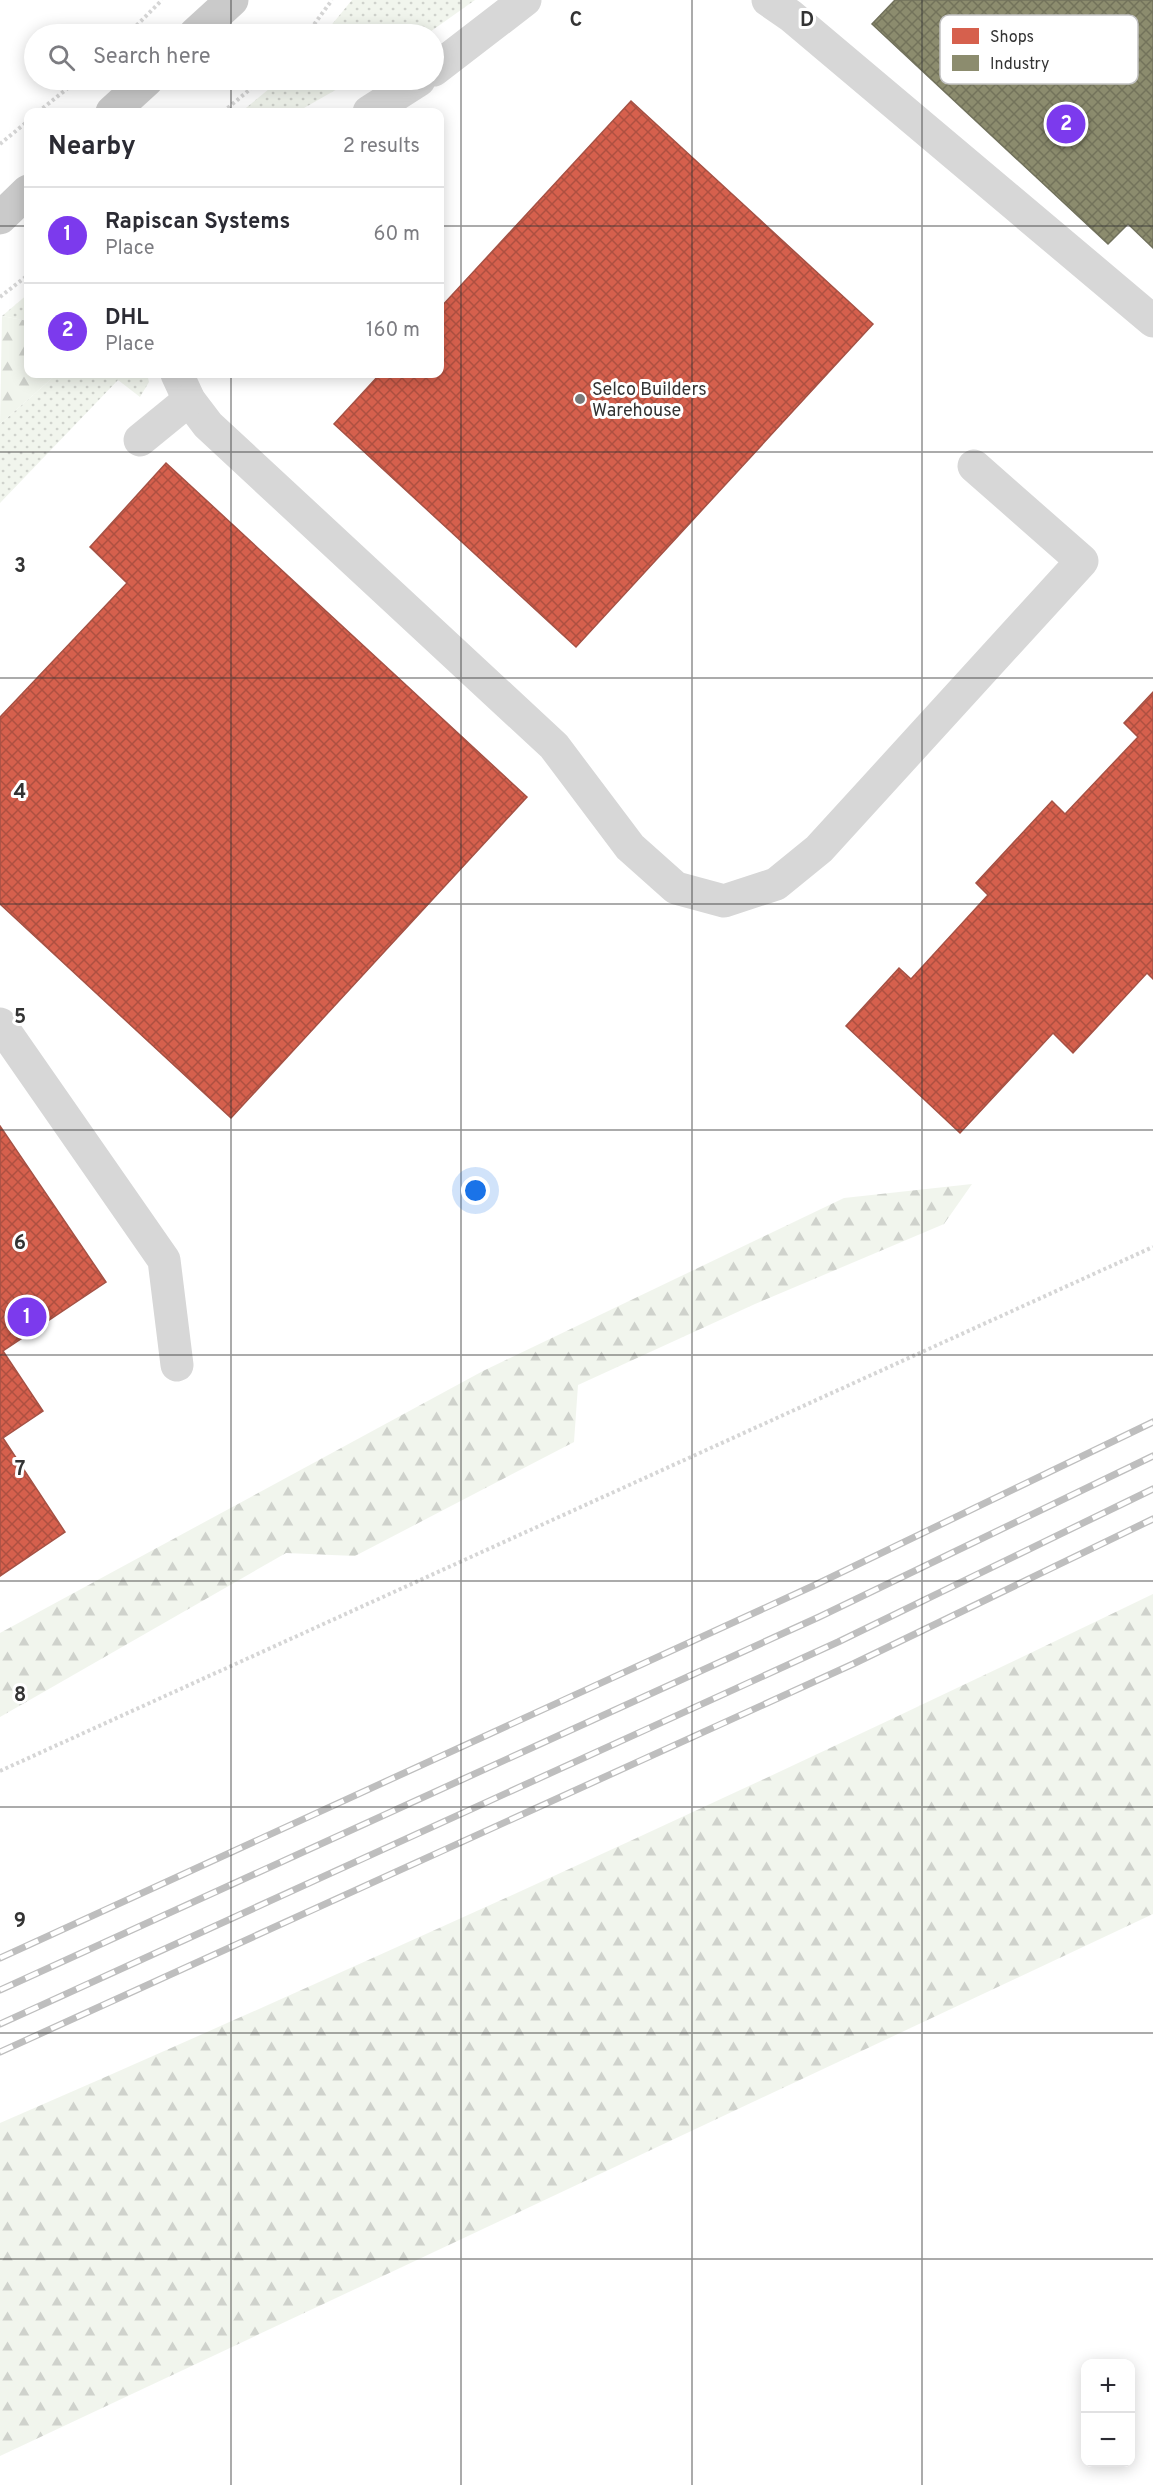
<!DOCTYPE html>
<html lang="en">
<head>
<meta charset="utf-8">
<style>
	body { margin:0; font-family:Overpass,sans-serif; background:#f2f2f3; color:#2b2b33 }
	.controls { position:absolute; right:18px; bottom:18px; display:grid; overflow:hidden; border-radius:12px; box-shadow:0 3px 15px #0003 }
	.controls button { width:54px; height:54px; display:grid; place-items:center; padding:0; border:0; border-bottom:2px solid #e1e1e2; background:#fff; color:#2b2b33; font:30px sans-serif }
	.you { position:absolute; left:476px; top:1191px; width:21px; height:21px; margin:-15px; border:4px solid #fff; border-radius:50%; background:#1a73e8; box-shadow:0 0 0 9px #1a73e833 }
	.badge { display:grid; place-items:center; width:39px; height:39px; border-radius:50%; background:#7c3aed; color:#fff; font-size:20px; font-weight:700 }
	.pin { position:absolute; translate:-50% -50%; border:3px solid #fff; box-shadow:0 2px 6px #0006 }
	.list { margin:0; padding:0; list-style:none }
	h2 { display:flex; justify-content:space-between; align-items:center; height:78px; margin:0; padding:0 24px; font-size:26px }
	h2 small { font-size:20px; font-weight:400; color:#7c7c81 }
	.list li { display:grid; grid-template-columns:39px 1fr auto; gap:18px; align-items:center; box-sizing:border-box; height:96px; padding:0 24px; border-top:2px solid #e1e1e2 }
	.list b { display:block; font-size:22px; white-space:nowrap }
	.list p { margin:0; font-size:20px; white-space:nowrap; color:#7c7c81 }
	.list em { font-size:20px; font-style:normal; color:#7c7c81 }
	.icon { flex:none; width:33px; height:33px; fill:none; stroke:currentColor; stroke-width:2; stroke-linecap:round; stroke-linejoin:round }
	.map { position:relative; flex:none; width:1153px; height:2485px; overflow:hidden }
	.search { position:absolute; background:#fff; box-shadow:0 3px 15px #0003; left:24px; top:24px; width:420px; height:66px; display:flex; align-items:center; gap:15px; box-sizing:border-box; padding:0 21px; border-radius:33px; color:#7c7c81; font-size:22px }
	.panel { position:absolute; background:#fff; box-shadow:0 3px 15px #0003; left:24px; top:108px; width:420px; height:270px; border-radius:12px }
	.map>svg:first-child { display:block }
	.grass { fill:url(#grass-dots) }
	.forest { fill:url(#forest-firs) }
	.shops { fill:url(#shops-cross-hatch); stroke:#a55245; stroke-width:1.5 }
	.industry { fill:url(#industry-cross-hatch); stroke:#71715c; stroke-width:1.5 }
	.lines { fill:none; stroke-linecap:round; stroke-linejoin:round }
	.path { stroke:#d6d6d6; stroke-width:4; stroke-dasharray:3 3; stroke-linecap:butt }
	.minor { stroke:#d7d7d7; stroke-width:33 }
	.major { stroke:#cacaca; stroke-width:33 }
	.rail-casing { stroke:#bebebe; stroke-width:7 }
	.rail { stroke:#fff; stroke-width:4.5; stroke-dasharray:14; stroke-linecap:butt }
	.grid { fill:none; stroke:#333; stroke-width:1.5; stroke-opacity:0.55 }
	.poi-dot { fill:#7a7a7a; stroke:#fff; stroke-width:2 }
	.labels { text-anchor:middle; stroke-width:6; stroke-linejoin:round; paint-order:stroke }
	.poi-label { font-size:18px; fill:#333; stroke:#fff; text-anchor:start }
	.key { fill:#fff; stroke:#c2c2c2; stroke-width:1.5 }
	.key-label { font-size:16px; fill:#333 }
	.grid-label { font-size:20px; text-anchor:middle; font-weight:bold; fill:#333; stroke:#fff; stroke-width:6; stroke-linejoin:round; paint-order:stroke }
</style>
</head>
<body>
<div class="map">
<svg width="1153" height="2485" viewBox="0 0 1153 2485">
	<defs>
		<pattern id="grass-dots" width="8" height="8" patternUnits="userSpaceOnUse" patternTransform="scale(1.5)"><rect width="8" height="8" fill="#f1f5ed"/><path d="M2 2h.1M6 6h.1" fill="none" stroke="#cfd2cc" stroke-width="1.8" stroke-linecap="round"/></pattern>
		<pattern id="forest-firs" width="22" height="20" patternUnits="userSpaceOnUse" patternTransform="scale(1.5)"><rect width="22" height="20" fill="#f1f5ed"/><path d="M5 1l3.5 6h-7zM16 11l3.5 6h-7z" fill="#cfd2cc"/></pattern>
		<pattern id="shops-cross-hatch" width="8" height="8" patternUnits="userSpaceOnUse" patternTransform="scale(1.5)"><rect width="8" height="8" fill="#d6604d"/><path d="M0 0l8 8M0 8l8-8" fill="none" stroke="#ae5041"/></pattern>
		<pattern id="industry-cross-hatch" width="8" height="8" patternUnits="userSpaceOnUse" patternTransform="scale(1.5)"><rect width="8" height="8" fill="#8c8c6e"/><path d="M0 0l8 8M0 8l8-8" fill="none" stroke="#73735b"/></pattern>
	</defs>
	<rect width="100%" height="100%" fill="#fff"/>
	<!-- grass -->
	<g class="grass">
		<path d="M352,0H475L427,34H324Z"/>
		<path d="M280,80H353L297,112H241Z"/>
		<path d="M28,294V321L2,316Z"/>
		<path d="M57,374H147L149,382L140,397L118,380L0,503V424Z"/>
	</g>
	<!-- forest -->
	<g class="forest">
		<path d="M2,316L28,321V374H57L0,424Z"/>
		<path d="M972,1184L944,1224L755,1304L578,1385L574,1442L355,1556L286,1553L0,1717V1633L483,1371L844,1198Z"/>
		<path d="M1153,1594V1914L0,2456V2123C388,1954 772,1779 1153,1594Z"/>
	</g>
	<!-- shops -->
	<g class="shops">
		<path d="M631,101L873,324L576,647L334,424L380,374H440V308Z"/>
		<path d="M166,463L527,797L231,1118L0,904V717L127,583L90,547Z"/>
		<path d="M1153,692V979L1147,973L1073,1053L1053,1033L960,1133L846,1026L899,968L911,979L988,895L976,883L1052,801L1065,814L1138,737L1124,723Z"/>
		<path d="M0,1126L106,1282L3,1351L43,1411L3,1438L65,1532L0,1576Z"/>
	</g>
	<!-- industry -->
	<path class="industry" d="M895,0H1153V248L1128,224L1108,244L872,24Z"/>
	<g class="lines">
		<!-- path -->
		<g class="path">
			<path d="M128,34L162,0"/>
			<path d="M307,34L332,0"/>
			<path d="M38,112L78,80"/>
			<path d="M223,112L261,80"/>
			<path d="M0,144L28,121"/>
			<path d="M0,297L28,275"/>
			<path d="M0,1771L1153,1247"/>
		</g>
		<!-- minor -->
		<g class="minor">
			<path d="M768,0L791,16L1153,321"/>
			<path d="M434,70L525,0"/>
			<path d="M369,112L419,80"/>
			<path d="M177,374L189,400L208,425L554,746L630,847L676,888L724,901L776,884L819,849L1082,561L974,466"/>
			<path d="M140,440L189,400"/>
			<path d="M0,1024L164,1260L177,1365"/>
		</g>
		<!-- major -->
		<g class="major">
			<path d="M195,34L232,0"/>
			<path d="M112,112L147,80"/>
			<path d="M0,218L28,191"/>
		</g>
		<defs>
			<g id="rail">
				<path d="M0,1958L815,1585L1153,1422"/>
				<path d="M0,1990L819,1617L1153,1456"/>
				<path d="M0,2024L838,1642L1153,1489"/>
				<path d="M0,2052L853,1664L1153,1519"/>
			</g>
		</defs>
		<!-- rail casing -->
		<use href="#rail" class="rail-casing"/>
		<!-- rail -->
		<use href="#rail" class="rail"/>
	</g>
	<!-- grid -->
	<path class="grid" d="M231,0V34M461,0V2485M692,0V2485M922,0V2485M231,80V112M0,226H28M440,226H1153M231,374V2485M0,452H1153M0,678H1153M0,904H1153M0,1130H1153M0,1355H1153M0,1581H1153M0,1807H1153M0,2033H1153M0,2259H1153"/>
	<!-- markers -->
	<circle class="poi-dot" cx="580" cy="399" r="6"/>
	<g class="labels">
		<!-- poi labels -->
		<g class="poi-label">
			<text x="592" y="395">Selco Builders<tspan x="592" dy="21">Warehouse</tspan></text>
		</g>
	</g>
	<!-- legend -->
	<rect x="940" y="15" width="198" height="69" rx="9" class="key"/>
	<rect x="952" y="28" width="27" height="16" fill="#d6604d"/>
	<rect x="952" y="55" width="27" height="16" fill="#8c8c6e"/>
	<g class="key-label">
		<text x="990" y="42">Shops</text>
		<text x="990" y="69">Industry</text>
	</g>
	<g class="grid-label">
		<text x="576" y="26">C</text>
		<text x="807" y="26">D</text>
		<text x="20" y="572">3</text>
		<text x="20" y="798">4</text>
		<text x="20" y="1023">5</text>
		<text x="20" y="1249">6</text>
		<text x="20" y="1475">7</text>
		<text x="20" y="1701">8</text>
		<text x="20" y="1927">9</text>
	</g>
</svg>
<div class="controls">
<button>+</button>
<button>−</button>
</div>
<div class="you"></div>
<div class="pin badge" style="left:27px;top:1317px">1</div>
<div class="pin badge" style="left:1066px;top:124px">2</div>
<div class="search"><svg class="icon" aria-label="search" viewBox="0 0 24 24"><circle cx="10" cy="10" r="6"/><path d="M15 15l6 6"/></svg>Search here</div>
<section class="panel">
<h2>Nearby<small>2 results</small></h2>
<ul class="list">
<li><span class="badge">1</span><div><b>Rapiscan Systems</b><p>Place</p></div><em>60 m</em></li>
<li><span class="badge">2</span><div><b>DHL</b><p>Place</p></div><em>160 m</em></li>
</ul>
</section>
</div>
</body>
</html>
